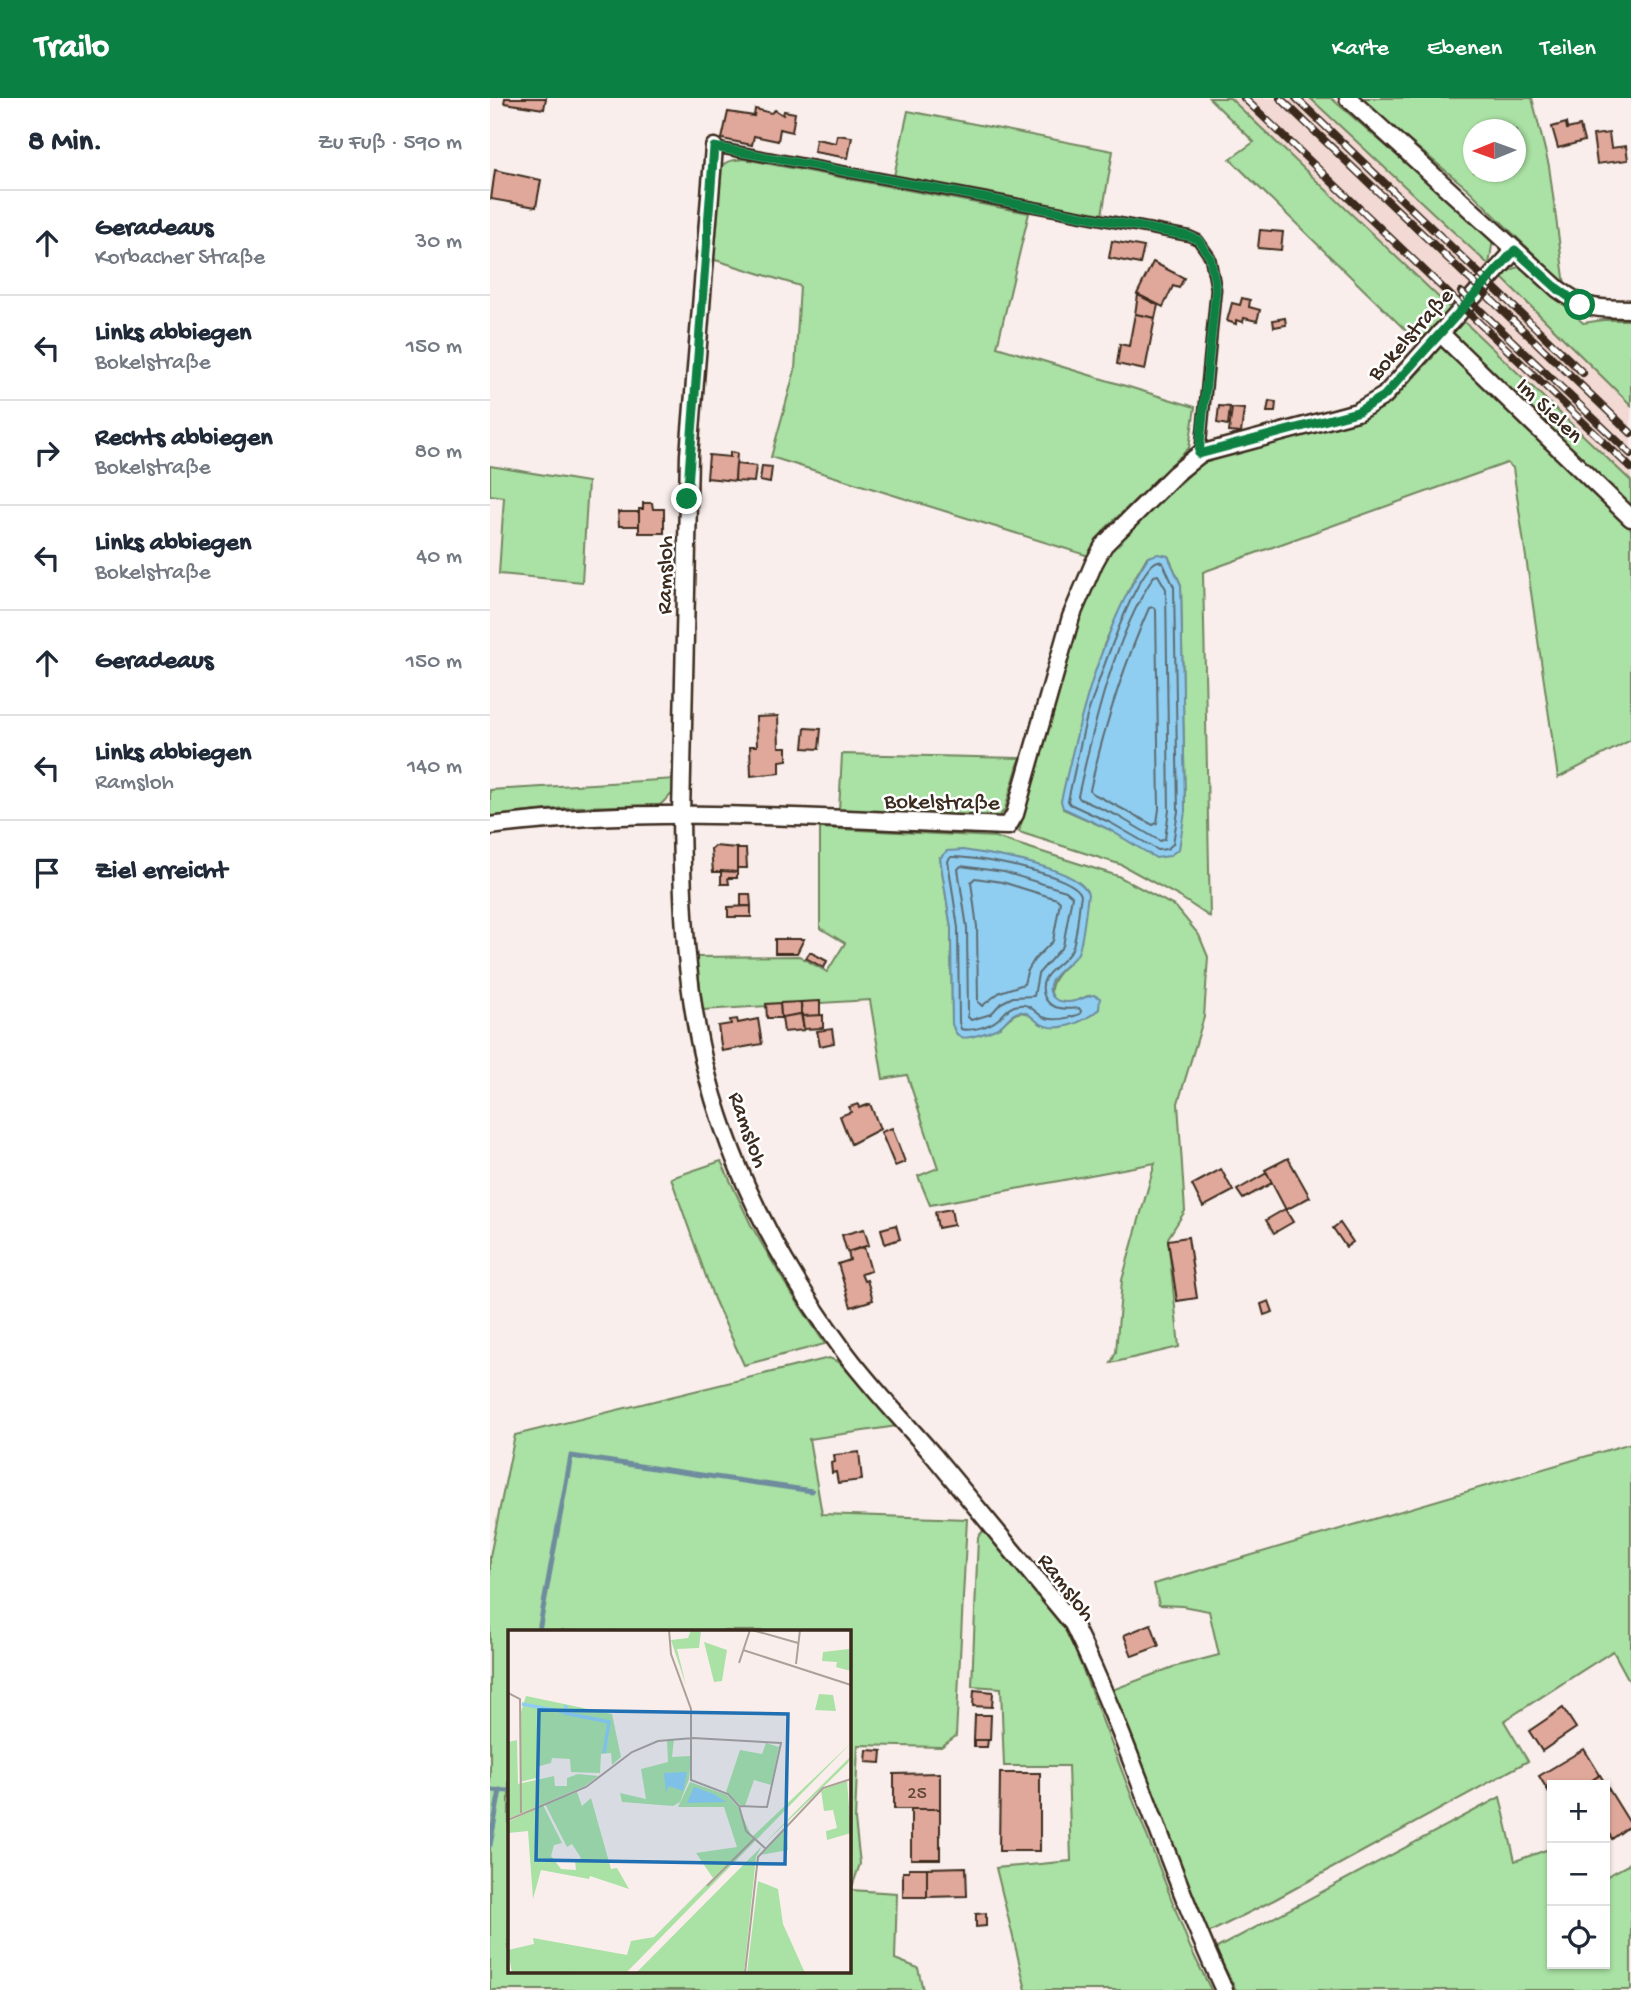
<!DOCTYPE html>
<html lang="de">
<head>
<meta charset="utf-8">
<style>
	body { margin:0; font-family:"Gochi Hand",sans-serif; background:#f6f6f7; color:#1f2937 }
	.controls { position:absolute; right:21px; bottom:21px; display:grid; overflow:hidden; border-radius:0px; box-shadow:0 2px 5px #0004 }
	.controls button { width:63px; height:63px; display:grid; place-items:center; padding:0; border:0; border-bottom:2px solid #e0e1e3; background:#fff; color:#1f2937; font:35px sans-serif }
	.compass { position:absolute; left:973px; top:21px; width:63px; height:63px; border-radius:50%; background:#fff; box-shadow:0 2px 5px #0004; rotate:269deg }
	.stop { position:absolute; width:21px; height:21px; margin:-16px; border:5px solid #0b8043; border-radius:50%; background:#fff }
	.stop.end { background:#0b8043; border-color:#fff; box-shadow:0 2px 7px #0008 }
	.list { margin:0; padding:0; list-style:none }
	h2 { display:flex; justify-content:space-between; align-items:center; height:91px; margin:0; padding:0 28px; font-size:30px }
	h2 small { font-size:23px; font-weight:400; color:#747a83 }
	.list li { display:grid; grid-template-columns:46px 1fr auto; gap:21px; align-items:center; box-sizing:border-box; height:105px; padding:0 28px; border-top:2px solid #e0e1e3 }
	.list b { display:block; font-size:26px; white-space:nowrap }
	.list p { margin:0; font-size:23px; white-space:nowrap; color:#747a83 }
	.list em { font-size:23px; font-style:normal; color:#747a83 }
	.icon { flex:none; width:38px; height:38px; fill:none; stroke:currentColor; stroke-width:2; stroke-linecap:round; stroke-linejoin:round }
	.map { position:relative; flex:none; width:1141px; height:1892px; overflow:hidden }
	header { display:flex; align-items:center; gap:42px; box-sizing:border-box; height:98px; padding:0 35px; background:#0b8043; color:#fff }
	header strong { font-size:33px }
	nav { display:flex; gap:38px; margin-inline-start:auto; font-size:24px }
	main { display:flex }
	aside { flex:1; background:#fff }
	.map>svg:first-child { display:block }
	.built { fill:#f2d9d3 }
	.green { fill:#aae1a4; stroke:#728661; stroke-width:2; fill-rule:evenodd }
	.water { fill:#90cef1; stroke:#6e8c9d; stroke-width:2 }
	.lines { fill:none; stroke-linecap:round; stroke-linejoin:round }
	.shore { stroke:#5d6c72; stroke-width:2 }
	.stream { stroke:#6e8c9d; stroke-width:5 }
	.building { fill:#e0a89a; stroke:#3b2a1e; stroke-width:2 }
	.service-casing { stroke:#3b2a1e; stroke-width:13 }
	.minor-casing { stroke:#3b2a1e; stroke-width:21 }
	.service { stroke:#fff; stroke-width:8 }
	.minor { stroke:#fff; stroke-width:16 }
	.rail-casing { stroke:#3b2a1e; stroke-width:8 }
	.rail { stroke:#fff; stroke-width:5; stroke-dasharray:16; stroke-linecap:butt }
	.route { stroke:#0b8043; stroke-width:9 }
	.labels { text-anchor:middle; stroke-width:5; stroke-linejoin:round; paint-order:stroke }
	.number-label { font-size:19px; fill:#644a3d }
	.street-label { font-size:23px; fill:#3b2a1e; stroke:#fff }
	.inset-river { fill:none; stroke:#90cef1; stroke-width:3.5 }
	.inset-road { fill:none; stroke:#ada099; stroke-width:2 }
	.view { fill:#1f6fb2; fill-opacity:0.15; stroke:#1f6fb2; stroke-width:3.5 }
	.inset-edge { fill:none; stroke:#3b2a1e; stroke-width:3.5 }
</style>
</head>
<body>
<header>
<strong>Trailo</strong>
<nav><a>Karte</a><a>Ebenen</a><a>Teilen</a></nav>
</header>
<main>
<aside>
<h2>8 Min.<small>Zu Fuß · 590 m</small></h2>
<ul class="list">
<li><svg class="icon" aria-label="ahead" viewBox="0 0 24 24"><path d="M12 20V5M6 11l6-6 6 6"/></svg><div><b>Geradeaus</b><p>Korbacher Straße</p></div><em>30 m</em></li>
<li><svg class="icon" aria-label="left" viewBox="0 0 24 24"><path d="M17 20v-9H6M10 6l-5 5 5 5"/></svg><div><b>Links abbiegen</b><p>Bokelstraße</p></div><em>150 m</em></li>
<li><svg class="icon" aria-label="right" viewBox="0 0 24 24"><path d="M7 20v-9h11M14 6l5 5-5 5"/></svg><div><b>Rechts abbiegen</b><p>Bokelstraße</p></div><em>80 m</em></li>
<li><svg class="icon" aria-label="left" viewBox="0 0 24 24"><path d="M17 20v-9H6M10 6l-5 5 5 5"/></svg><div><b>Links abbiegen</b><p>Bokelstraße</p></div><em>40 m</em></li>
<li><svg class="icon" aria-label="ahead" viewBox="0 0 24 24"><path d="M12 20V5M6 11l6-6 6 6"/></svg><div><b>Geradeaus</b></div><em>150 m</em></li>
<li><svg class="icon" aria-label="left" viewBox="0 0 24 24"><path d="M17 20v-9H6M10 6l-5 5 5 5"/></svg><div><b>Links abbiegen</b><p>Ramsloh</p></div><em>140 m</em></li>
<li><svg class="icon" aria-label="arrive" viewBox="0 0 24 24"><path d="M6 21V4h12l-3 4 3 4H6"/></svg><div><b>Ziel erreicht</b></div></li>
</ul>
</aside>
<div class="map">
<svg width="1141" height="1892" viewBox="0 0 1141 1892">
	<rect width="100%" height="100%" fill="#f9eeeb"/>
	<filter id="ink" filterUnits="userSpaceOnUse"><feTurbulence type="fractalNoise" baseFrequency=".0143" numOctaves="2"/><feDisplacementMap in="SourceGraphic" scale="14" xChannelSelector="R" yChannelSelector="G"/><feConvolveMatrix kernelMatrix="1 2 1 2 8 2 1 2 1" color-interpolation-filters="sRGB"/></filter>
	<g filter="url(#ink)">
		<!-- built -->
		<path class="built" d="M740,0H820L999,167L1141,307V383Z"/>
		<!-- green -->
		<g class="green">
			<path d="M719,0H740L1141,383V642L1068,680L1023,370L1017,365L713,474L720,819L690,799L632,767L529,734L572,568L599,492L621,451L713,364L856,326L902,303L943,259L740,61L764,44ZM678,458L691,487L695,714L618,731L573,711L614,547L643,483L657,459Z"/>
			<path d="M820,0H841L1003,141L999,167Z"/>
			<path d="M867,0H1042L1059,68L1075,187L978,91ZM984,32H1026V74H984Z"/>
			<path d="M418,13L623,53L612,117L404,78Z"/>
			<path d="M254,61L539,115L507,249L705,309L699,350L615,431L599,458L281,359L305,272L310,188L222,161L229,72C235,62 243,62 254,61Z"/>
			<path d="M1028,169L1044,176L1093,225L1113,222H1141V307L1009,177Z"/>
			<path d="M0,368L98,384L92,484L9,476L14,399L0,397Z"/>
			<path d="M352,656L530,660L515,711L509,719L349,713Z"/>
			<path d="M185,681V693L170,707L84,709L0,718V692Z"/>
			<path d="M330,730L505,739L628,778L686,809L709,837L718,859L714,919L688,1005L695,1113L678,1140L689,1249L621,1265L626,1254L632,1182L665,1065L440,1107L428,1078L448,1070L417,977L393,981L380,902L213,912L206,859L309,858L337,874L355,845L330,830ZM450,760L578,866C545,894 564,916 598,898L609,911C595,923 570,934 551,926C549,925 544,920 542,919C529,908 520,919 510,929L462,926L461,830Z"/>
			<path d="M231,1063L261,1127L296,1187L335,1246L254,1267L224,1201L181,1080Z"/>
			<path d="M339,1260L349,1264L407,1328L319,1341L332,1416L477,1421L466,1638L451,1649L368,1647L365,1722L370,1766L361,1792L407,1795L405,1861L428,1870L433,1892H0V1458L25,1337ZM19,1533H359V1873H19Z"/>
			<path d="M1141,1345V1586L1123,1553L1014,1623L1038,1663L784,1802L718,1835L622,1592L683,1569L729,1557L719,1513L692,1508L669,1507L664,1486Z"/>
			<path d="M493,1433L500,1435L577,1531L700,1849L721,1892H536L506,1770L581,1763L578,1668H514L511,1590L482,1588L488,1439Z"/>
			<path d="M1010,1699L1025,1763L1062,1750V1866H1115V1779L1138,1767L1141,1760V1892H746L725,1851Z"/>
		</g>
		<!-- water -->
		<g class="water">
			<path d="M668,456L678,458L691,487L695,714L689,751L679,758L666,760L618,731L573,710L571,703C590,618 611,533 658,459Z"/>
			<path d="M473,752C499,756 590,769 598,796C596,810 593,844 588,855C581,867 549,882 563,899C566,903 573,904 578,904C588,904 595,898 604,897L610,900L609,911C594,924 566,937 548,924C542,920 537,912 529,914C521,915 518,922 512,927C507,932 477,942 471,939C465,937 464,931 462,926L461,830L450,760L457,753Z"/>
		</g>
		<g class="lines">
			<!-- shore -->
			<g class="shore">
				<path d="M668,463L673,465L684,489L688,713L683,746L677,751L668,752L621,725L580,706L578,703C584,675 590,646 597,618C605,593 646,469 668,463Z"/>
				<path d="M668,477L676,491L679,712L675,741L670,743L626,717L590,701L588,698C604,626 624,540 664,478Z"/>
				<path d="M663,509L666,512L669,711L667,725L663,727L602,695L600,692C614,629 633,569 659,510Z"/>
				<path d="M461,759C483,758 585,776 591,797C588,813 588,835 582,851C574,868 544,875 555,900C562,913 577,911 589,910L591,913L590,916C580,920 563,924 553,919C544,914 540,905 529,907C518,908 515,916 507,922C500,928 480,934 471,931L469,924L468,830L458,763Z"/>
				<path d="M471,768L514,774L576,793L582,798L573,848L548,876L544,898L523,899L511,905L501,916L481,922L478,919L477,830L468,771Z"/>
				<path d="M485,780L512,784L567,801L570,804L563,843L544,862L537,874L534,886L510,894L492,908L488,904L487,829L481,784Z"/>
			</g>
			<!-- stream -->
			<g class="stream">
				<path d="M49,1533L81,1358L322,1393"/>
				<path d="M0,1692L19,1693"/>
				<path d="M0,1747L10,1692"/>
			</g>
		</g>
		<!-- building -->
		<g class="building">
			<path d="M15,0H56L54,11L14,5Z"/>
			<path d="M265,11L281,15L285,12L293,17L294,13L305,15L302,34L290,31L288,43L264,38L262,47L232,41L238,14L264,18Z"/>
			<path d="M1076,25L1077,31L1090,28L1094,43L1068,50L1062,29Z"/>
			<path d="M1119,35L1121,50L1136,48L1138,62L1107,66L1103,37Z"/>
			<path d="M347,37L362,39L358,60L324,54L326,41L346,45Z"/>
			<path d="M5,72L51,82L46,109L1,101Z"/>
			<path d="M770,132L793,134L791,152L768,150Z"/>
			<path d="M622,143L654,149L650,166L619,160Z"/>
			<path d="M663,164L694,180L689,190L683,188L673,209L647,196Z"/>
			<path d="M648,197L668,207L665,220L645,216Z"/>
			<path d="M752,200L760,202L759,209L770,212L767,223L754,220L753,224L746,222V226L737,223L742,205L750,207Z"/>
			<path d="M645,216L665,220L655,272L627,266L630,246L639,248Z"/>
			<path d="M795,220L796,227L784,229L783,222Z"/>
			<path d="M779,303L786,304L785,314H777Z"/>
			<path d="M729,308L740,309L738,327L727,325Z"/>
			<path d="M742,310L754,311L751,335L739,334Z"/>
			<path d="M240,354L247,355L245,383L217,380L219,357L240,359Z"/>
			<path d="M246,366L266,368L264,384L245,383Z"/>
			<path d="M272,368L282,369L280,385L270,383Z"/>
			<path d="M153,405H162L163,411H174V435H149V411H153Z"/>
			<path d="M128,414H149V428H129Z"/>
			<path d="M288,618L289,649H297V662L290,663V675L261,678L260,648H267L266,619Z"/>
			<path d="M315,630L331,631L329,651L313,650Z"/>
			<path d="M224,748L247,750V774H223L221,751Z"/>
			<path d="M247,751H256L257,770H247Z"/>
			<path d="M231,773L247,774V780H238L239,786H231Z"/>
			<path d="M251,796H260L261,808H251Z"/>
			<path d="M261,808V819H238V809Z"/>
			<path d="M285,841H314L307,855H285Z"/>
			<path d="M320,854L337,863L334,870L316,860Z"/>
			<path d="M330,903V918H312L311,904Z"/>
			<path d="M311,904V916L291,920L290,905Z"/>
			<path d="M290,905L291,920H277L276,906Z"/>
			<path d="M311,916L314,932L294,934L292,919Z"/>
			<path d="M333,917V930L314,931L312,918Z"/>
			<path d="M247,921L248,925L268,921L272,946L232,953L228,928L241,926L240,922Z"/>
			<path d="M342,931L344,945L330,948L327,933Z"/>
			<path d="M368,1006L369,1010L380,1006L390,1031L361,1046L350,1018L361,1014L359,1009Z"/>
			<path d="M402,1030L415,1064L405,1068L391,1034Z"/>
			<path d="M798,1060L820,1099L796,1112L775,1072Z"/>
			<path d="M731,1071L743,1093L713,1109L702,1087Z"/>
			<path d="M777,1075L782,1085L753,1101L747,1092Z"/>
			<path d="M461,1111L464,1127L448,1130L445,1114Z"/>
			<path d="M795,1111L803,1124L784,1135L776,1122Z"/>
			<path d="M850,1125L863,1144L856,1149L843,1130Z"/>
			<path d="M406,1127L410,1141L395,1146L391,1131Z"/>
			<path d="M374,1131L379,1147L357,1154L352,1137Z"/>
			<path d="M698,1139L707,1200L687,1203L678,1142Z"/>
			<path d="M374,1149L381,1173L371,1176L374,1183L377,1182L383,1202L361,1209L348,1166L360,1162L358,1154Z"/>
			<path d="M779,1203L783,1214L774,1217L771,1206Z"/>
			<path d="M369,1354L372,1382L348,1385L346,1374L342,1375L341,1365L345,1364L344,1357Z"/>
			<path d="M661,1526L669,1548L642,1558L634,1537Z"/>
			<path d="M484,1592L503,1594L502,1609L483,1608Z"/>
			<path d="M1073,1610L1086,1630L1052,1653L1039,1633Z"/>
			<path d="M485,1617H501L500,1642H484Z"/>
			<path d="M484,1642H498L497,1649H484Z"/>
			<path d="M1094,1651L1110,1677L1095,1687H1062V1699L1049,1678Z"/>
			<path d="M377,1652L392,1653L391,1665L376,1664Z"/>
			<path d="M450,1675V1711H404V1676Z"/>
			<path d="M510,1675H550V1753H509Z"/>
			<path d="M1110,1677L1141,1727L1122,1741L1115,1728V1687H1095Z"/>
			<rect x="421" y="1711" width="29" height="50"/>
			<path d="M476,1769L477,1798L437,1799V1770Z"/>
			<path d="M419,1770H437V1799H413V1774H419Z"/>
			<path d="M496,1815V1828L486,1829V1816Z"/>
		</g>
		<g class="lines">
			<defs>
				<path id="service" d="M224,49L699,138L708,142L720,159L726,191L710,356"/>
				<g id="minor">
					<path d="M858,0L1068,191C1098,213 1105,210 1141,211"/>
					<path d="M224,49L199,357L191,717C192,805 195,895 218,980C244,1077 292,1169 351,1249C379,1288 413,1322 444,1358C491,1414 536,1470 583,1526C641,1645 678,1772 734,1892"/>
					<path d="M950,235L1141,420"/>
					<path d="M0,728C170,706 347,722 518,728L525,716L581,519L604,465L614,447L685,376L710,356L867,314L894,298L1025,152"/>
				</g>
			</defs>
			<!-- service casing -->
			<use href="#service" class="service-casing"/>
			<!-- minor casing -->
			<use href="#minor" class="minor-casing"/>
			<!-- service -->
			<use href="#service" class="service"/>
			<!-- minor -->
			<use href="#minor" class="minor"/>
			<defs>
				<g id="rail">
					<path d="M754,0L1141,370"/>
					<path d="M790,0L1141,335"/>
					<path d="M806,0L1093,275"/>
					<path d="M971,194L1141,356"/>
				</g>
			</defs>
			<!-- rail casing -->
			<use href="#rail" class="rail-casing"/>
			<!-- rail -->
			<use href="#rail" class="rail"/>
		</g>
	</g>
	<g class="lines" filter="url(#ink)">
		<!-- route -->
		<path class="route" d="M197,401L224,49L699,138L708,142L720,159L726,191L709,356L867,314L894,298L1025,152L1068,191L1090,207"/>
	</g>
	<g class="labels">
		<!-- number labels -->
		<g class="number-label">
			<text x="427" y="1700">25</text>
		</g>
		<!-- street labels -->
		<g class="street-label">
			<text transform="translate(919 235) rotate(-48)" y="8">Bokelstraße</text>
			<text transform="translate(1061 311) rotate(44)" y="8">Im Sielen</text>
			<text transform="translate(173 477) rotate(-89)" y="8">Ramsloh</text>
			<text transform="translate(452 702) rotate(1)" y="8">Bokelstraße</text>
			<text transform="translate(260 1031) rotate(70)" y="8">Ramsloh</text>
			<text transform="translate(578 1488) rotate(52)" y="8">Ramsloh</text>
		</g>
	</g>
	<!-- overview -->
	<g transform="translate(18 1532)">
		<rect width="343" height="343" fill="#f9eeeb"/>
		<path d="M183,0H193L191,18L169,19L178,55L163,10L180,8ZM196,12L219,20L214,51L206,52ZM341,19L343,41L328,37L329,32L314,31L315,22ZM311,64L325,65L328,81L307,80ZM18,66L104,84L113,127L104,135L103,123L93,124L92,143L63,142L62,129L44,128L43,133L28,137V148L12,152V85ZM166,109L164,127L183,126L181,149L172,172L165,176L114,172L112,163L138,169L133,139L160,132L159,110ZM9,110L10,154L46,146L47,156H59V148L70,144L90,146L77,156L0,189V112ZM258,113L271,117L263,155L246,150L237,176L232,175L218,162L232,120L254,124ZM343,113L118,343H4L0,320L26,314L25,308L119,325L123,311L146,307L205,248L188,223L229,217L216,177H170L182,152L219,165L230,177L244,207ZM343,126L340,133L255,215L288,181ZM339,151L343,203L319,210L318,201L329,198L325,180L316,181L313,160ZM69,162L74,176L83,168L103,239L109,238L121,259L82,246L81,249L33,240L25,269L20,201L0,203V192L35,175L54,213L46,215L43,226L53,239L68,240L67,231L73,228L64,214L59,217L37,174ZM278,198L280,220L253,225ZM254,216L248,227L236,343H128ZM250,251L270,259L275,294L297,343H239Z" fill="#aae1a4"/>
		<path d="M179,142L175,161L161,156L158,162L156,143ZM186,157L206,164L218,172L179,173Z" fill="#90cef1"/>
		<path class="inset-river" d="M14,74L57,82M58,75L57,83L101,92L96,123"/>
		<path class="inset-road" d="M161,0L163,24L183,79V150L220,164L231,176L238,201L257,218M244,0L290,13M235,20L343,55M231,33L242,0M288,34L292,0M0,63L12,69L13,183M0,190L78,157L124,122L150,111L185,108L273,113L259,177L231,176M199,256L247,208M237,343L250,227L315,158L343,149"/>
		<path class="view" d="M31,80L280,84L277,234L28,230Z"/>
		<rect width="343" height="343" class="inset-edge"/>
	</g>
</svg>
<div class="controls">
<button>+</button>
<button>−</button>
<button><svg class="icon" aria-label="locate" viewBox="0 0 24 24"><circle cx="12" cy="12" r="6"/><path d="M12 2v4M12 18v4M2 12h4M18 12h4"/></svg></button>
</div>
<svg class="compass" viewBox="-18 -18 36 36"><path d="M0-13l5 13h-10z" fill="#e53935"/><path d="M0 13l5-13h-10z" fill="#747a83"/></svg>
<div class="stop" style="left:1090px;top:207px"></div>
<div class="stop end" style="left:197px;top:401px"></div>
</div>
</main>
</body>
</html>
